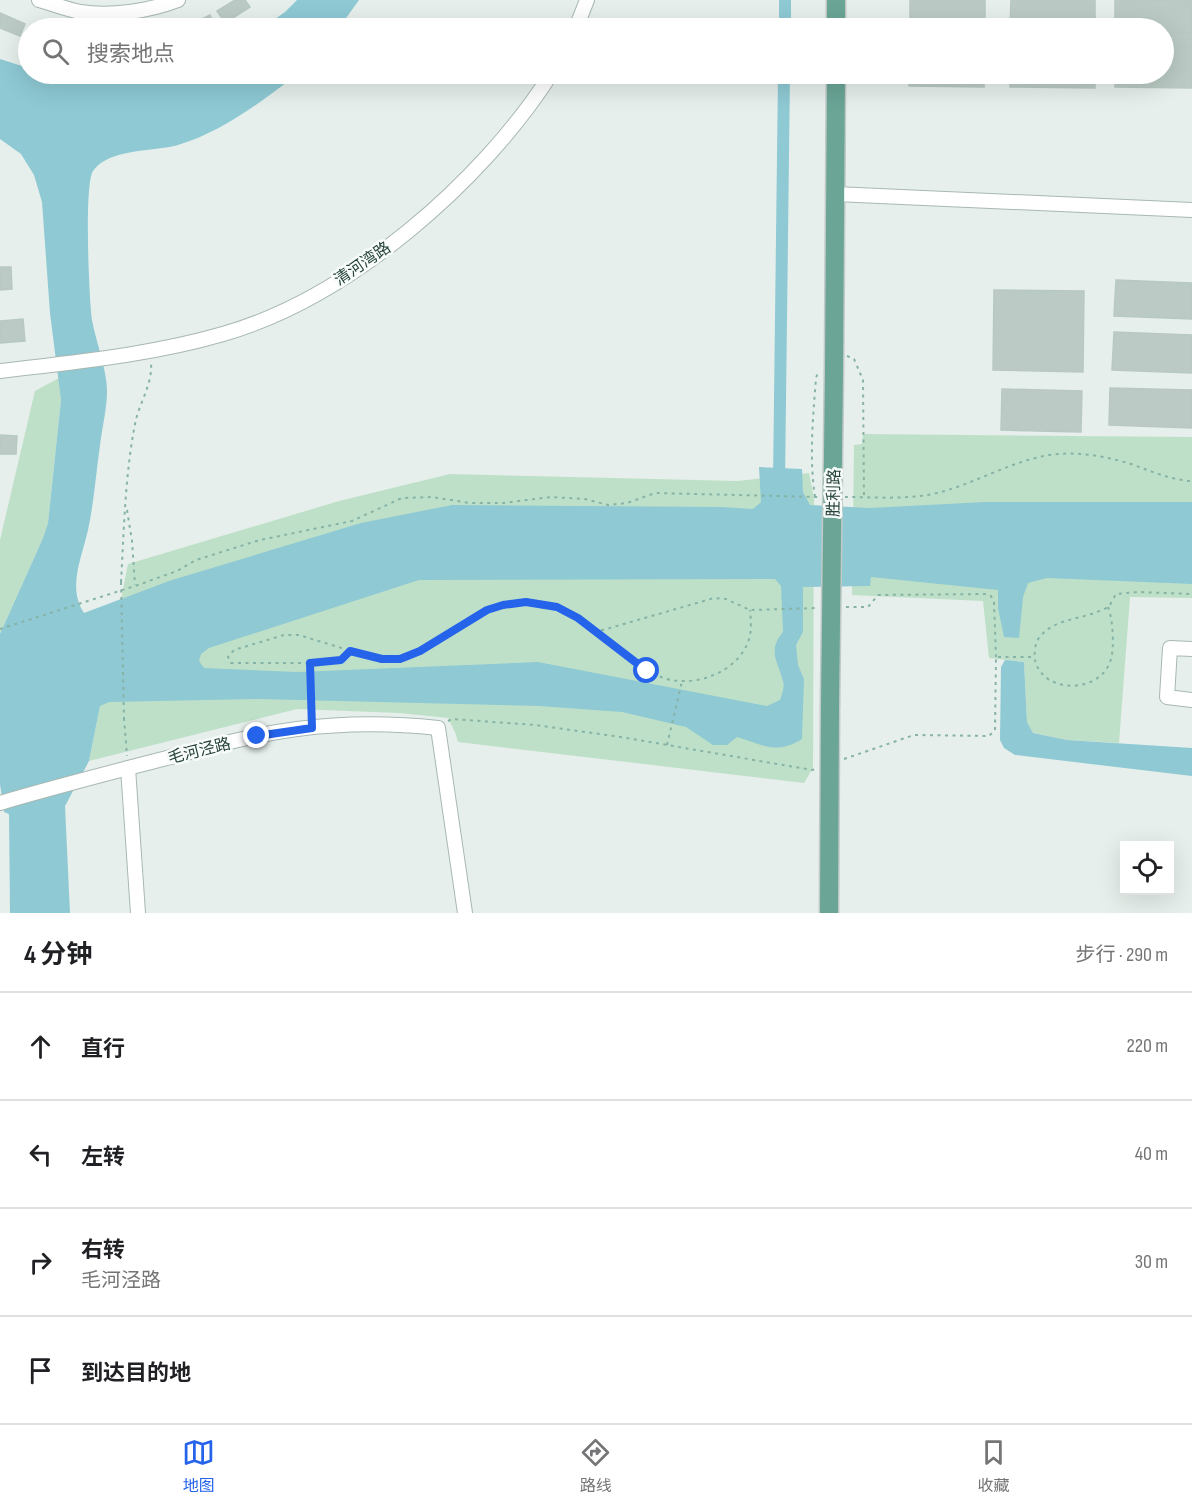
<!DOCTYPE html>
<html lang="zh">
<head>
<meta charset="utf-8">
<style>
	body { margin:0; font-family:"Sofia Sans Condensed","Noto Sans SC",sans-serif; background:#f6f6f6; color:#202124 }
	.controls { position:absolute; right:18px; bottom:18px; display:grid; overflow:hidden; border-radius:0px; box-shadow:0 6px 24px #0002 }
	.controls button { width:54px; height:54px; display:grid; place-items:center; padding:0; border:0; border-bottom:2px solid #e0e0e0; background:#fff; color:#202124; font:30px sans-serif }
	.stop { position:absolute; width:18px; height:18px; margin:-14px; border:4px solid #2563eb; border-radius:50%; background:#fff }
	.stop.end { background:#2563eb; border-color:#fff; box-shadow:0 2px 6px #0008 }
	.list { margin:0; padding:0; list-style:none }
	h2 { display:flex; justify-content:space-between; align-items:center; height:78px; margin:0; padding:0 24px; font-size:26px }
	h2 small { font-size:20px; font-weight:400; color:#757577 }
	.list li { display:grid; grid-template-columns:39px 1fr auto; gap:18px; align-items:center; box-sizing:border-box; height:108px; padding:0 24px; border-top:2px solid #e0e0e0 }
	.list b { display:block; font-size:22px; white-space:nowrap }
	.list p { margin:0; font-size:20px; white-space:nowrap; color:#757577 }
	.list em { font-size:20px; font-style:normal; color:#757577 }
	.icon { flex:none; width:33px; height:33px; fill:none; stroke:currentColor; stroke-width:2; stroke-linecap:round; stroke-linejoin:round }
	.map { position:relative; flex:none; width:1192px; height:913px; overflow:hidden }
	.search { position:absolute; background:#fff; box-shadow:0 6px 24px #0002; left:18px; right:18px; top:18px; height:66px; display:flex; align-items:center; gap:15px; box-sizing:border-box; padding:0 21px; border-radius:33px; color:#757577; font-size:22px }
	.sheet { height:510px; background:#fff }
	nav { display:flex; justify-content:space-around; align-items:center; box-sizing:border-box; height:84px; border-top:2px solid #e0e0e0; background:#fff; font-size:16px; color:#757577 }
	nav a { display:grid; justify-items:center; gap:3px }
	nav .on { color:#2563eb }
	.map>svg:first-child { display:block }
	.green { fill:#bfe0c8 }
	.water { fill:#8ec9d4; fill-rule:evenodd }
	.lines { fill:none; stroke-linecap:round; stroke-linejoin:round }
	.canal { stroke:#8ec9d4; stroke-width:12 }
	.building { fill:#bbcac4; stroke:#b8c9c2; stroke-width:1.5 }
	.minor-casing { stroke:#a8b8b2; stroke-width:16 }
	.major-casing { stroke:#c2cac8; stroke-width:21 }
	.path { stroke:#86b3a5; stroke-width:2; stroke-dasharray:3 4.5; stroke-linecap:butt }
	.minor { stroke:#fff; stroke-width:14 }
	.major { stroke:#6aa596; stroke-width:18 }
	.major-bridge-casing { stroke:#c2cac8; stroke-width:21; stroke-linecap:butt }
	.path-bridge { stroke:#86b3a5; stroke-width:2; stroke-dasharray:3 4.5; stroke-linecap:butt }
	.major-bridge { stroke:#6aa596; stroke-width:18 }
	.route { stroke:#2563eb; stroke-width:8 }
	.labels { text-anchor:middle; stroke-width:5; stroke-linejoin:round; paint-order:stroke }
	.street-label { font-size:16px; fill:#24423a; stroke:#f7fbf9 }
</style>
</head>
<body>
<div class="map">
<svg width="1192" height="913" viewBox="0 0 1192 913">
	<rect width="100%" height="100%" fill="#e6efeb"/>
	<!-- green -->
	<g class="green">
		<path d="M59,378L61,400L48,523L43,538L0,634V540L35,391Z"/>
		<path d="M863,434L1192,437V598L1130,597L1119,743L1067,740L1033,733L1027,722L1024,662L989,658L983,601L852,595L854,445L862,444Z"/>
		<path d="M809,473L814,498L813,768L804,783L458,742L455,732L448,718L399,713L297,709L89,761L128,564L339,501L450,474L738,481Z"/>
	</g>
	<!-- water -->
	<g class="water">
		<path d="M297,0H359L339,28H262L285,12Z"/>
		<path d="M0,59L28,68V74C71,74 115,86 157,74H298C262,101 222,132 178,145C153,152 109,148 93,171C84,184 89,299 92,320C96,342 107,370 107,391C107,408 102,428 100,445C96,473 94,502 88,530C82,557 67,588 84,613L169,581L361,523L452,505L721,507L753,509L761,502L759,467L802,469L803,492L810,505L870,508L985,502H1192V584L1047,578L1028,583L1023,597L1019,638L1004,637L998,608V590L871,577L870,586L803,587V632L796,645L798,665L804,679L802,739C776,755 764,745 737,737L727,745H713L686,727L622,712L539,706L259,699L109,702L100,706L89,761L65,806L70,913H10L9,814L4,812L0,784V634L43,538L48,523L61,400L50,313L42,202L34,175L21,154L0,139ZM775,579L781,586L783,632C767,651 778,661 783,681C785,687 782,694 780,700L767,706L538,662L298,672L204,668L199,661L201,654L209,648L419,580Z"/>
		<path d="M1005,660L1024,662L1027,722L1033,733L1067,740L1192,748V776L1015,755L1004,748L1000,740L1001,667Z"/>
	</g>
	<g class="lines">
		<!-- canal -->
		<g class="canal">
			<path d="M785,28V0"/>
			<path d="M779,482L784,74"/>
		</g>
	</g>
	<!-- building -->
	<g class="building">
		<path d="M235,0H245L250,7L225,23L217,11Z"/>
		<rect x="910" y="0" width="75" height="28"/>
		<path d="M1011,0H1095V28H1010Z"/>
		<path d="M1115,0H1192V33L1164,32V28H1115Z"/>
		<path d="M0,13L25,24L20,36L0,28Z"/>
		<path d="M210,15L216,28H183Z"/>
		<path d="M1164,32L1192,33V46H1164Z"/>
		<path d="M1164,46H1192V88L1115,87V74H1164Z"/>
		<path d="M910,74H984V87L909,86Z"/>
		<path d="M1010,74H1095V88L1010,87Z"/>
		<path d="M0,267H11L12,289L0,290Z"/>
		<path d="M1116,280L1192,283V319L1114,316Z"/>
		<path d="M994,290L1084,291L1083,372L993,370Z"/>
		<path d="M23,319L25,341L0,343V321Z"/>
		<path d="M1114,332L1192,335V373L1112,370Z"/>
		<path d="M1110,388L1192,390V428L1109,425Z"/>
		<path d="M1002,389L1082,391L1081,432L1001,430Z"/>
		<path d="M0,435L17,436L16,454H0Z"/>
	</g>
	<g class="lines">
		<defs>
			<g id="minor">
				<path d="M39,0C53,4 66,9 80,12C111,17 149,11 178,0"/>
				<path d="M576,28L587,0"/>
				<path d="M835,194L1192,210"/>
				<path d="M0,371C75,362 151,355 223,334C349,298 482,182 551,74"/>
				<path d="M1192,649L1170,648L1167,697L1192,700"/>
				<path d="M128,768L138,913"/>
				<path d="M0,803C54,787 109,773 163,759C207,748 252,735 297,729C343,723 392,723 438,728L465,913"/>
			</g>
			<g id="major">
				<path d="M836,28V0"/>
				<path d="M834,371L836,74"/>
				<path d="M829,913L830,706"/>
			</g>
		</defs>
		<!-- minor casing -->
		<use href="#minor" class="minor-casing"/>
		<!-- major casing -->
		<use href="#major" class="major-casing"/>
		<!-- path -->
		<g class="path">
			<path d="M847,356L854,359L863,380L864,497"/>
			<path d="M815,497C809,457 813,418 816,378L818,372"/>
			<path d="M845,497C875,497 908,500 937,493C978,483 1015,458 1058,454C1082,452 1108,457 1131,464C1151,471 1170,480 1192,481"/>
			<path d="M127,510L132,541L135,585"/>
			<path d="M121,582C124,530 125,475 135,424C139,403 153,384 151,362"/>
			<path d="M846,607H868L878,595L985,594L991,596L994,602L996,657"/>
			<path d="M1108,607C1113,619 1115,650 1110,662C1098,694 1043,694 1035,660C1034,654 1035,642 1039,638C1053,619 1077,620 1097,612C1101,610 1106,609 1109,606C1112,602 1114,597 1116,594L1138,592L1192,594"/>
			<path d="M0,629L135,586L177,571L196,560L260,540L352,521L402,498L432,497L470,503H503L551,497L585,499L608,505L627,503L655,493L819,497"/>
			<path d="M592,630C600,635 608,640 616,645C631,657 643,670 661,677C691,689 736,674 748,642C752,633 751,620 750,610"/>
			<path d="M350,651L341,659L324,663H231L228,657L234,650L284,635H299L361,654L383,659H400L420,651L487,611L503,605L526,602L557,607L578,618L592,630H603L714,598L726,599L750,610L817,608"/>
			<path d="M310,663L312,714"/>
			<path d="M124,718L127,756"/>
			<path d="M448,721L452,719L535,725L621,737L812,770L816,769"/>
			<path d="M667,745L682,681"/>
			<path d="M844,759L914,735L989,736L995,730L996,657H1034"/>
		</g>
		<!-- minor -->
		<use href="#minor" class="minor"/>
		<!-- major -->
		<use href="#major" class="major"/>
		<defs>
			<path id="major-bridge" d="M830,706L834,371"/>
		</defs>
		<!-- major-bridge casing -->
		<use href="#major-bridge" class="major-bridge-casing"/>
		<!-- path-bridge -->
		<path class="path-bridge" d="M121,582L124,718"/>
		<!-- major-bridge -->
		<use href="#major-bridge" class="major-bridge"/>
	</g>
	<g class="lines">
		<!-- route -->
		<path class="route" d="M257,736L312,728L310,663L341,660L350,651L382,659H400L420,651L487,610L503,605L526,602L557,607L578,618L647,671"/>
	</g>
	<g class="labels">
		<!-- street labels -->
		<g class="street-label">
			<text transform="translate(362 263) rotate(-34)" y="6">清河湾路</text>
			<text transform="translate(833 493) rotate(-89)" y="6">胜利路</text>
			<text transform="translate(199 750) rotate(-14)" y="6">毛河泾路</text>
		</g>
	</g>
</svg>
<div class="controls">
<button><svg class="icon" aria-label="locate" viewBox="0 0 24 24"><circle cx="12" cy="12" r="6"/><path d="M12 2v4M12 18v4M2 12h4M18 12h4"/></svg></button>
</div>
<div class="stop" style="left:647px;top:671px"></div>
<div class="stop end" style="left:257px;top:736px"></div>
<div class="search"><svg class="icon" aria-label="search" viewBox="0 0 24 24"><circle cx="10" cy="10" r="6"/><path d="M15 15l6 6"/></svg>搜索地点</div>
</div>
<section class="sheet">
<h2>4 分钟<small>步行 · 290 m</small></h2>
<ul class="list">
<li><svg class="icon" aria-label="ahead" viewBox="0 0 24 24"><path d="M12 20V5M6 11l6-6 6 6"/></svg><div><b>直行</b></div><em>220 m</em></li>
<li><svg class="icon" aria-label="left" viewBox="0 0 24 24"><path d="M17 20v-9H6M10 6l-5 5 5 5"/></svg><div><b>左转</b></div><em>40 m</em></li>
<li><svg class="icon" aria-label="right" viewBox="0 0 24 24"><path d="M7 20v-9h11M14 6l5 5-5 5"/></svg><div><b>右转</b><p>毛河泾路</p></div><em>30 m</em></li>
<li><svg class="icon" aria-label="arrive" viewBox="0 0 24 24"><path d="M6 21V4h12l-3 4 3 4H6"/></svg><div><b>到达目的地</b></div></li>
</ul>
</section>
<nav>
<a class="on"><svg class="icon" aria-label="map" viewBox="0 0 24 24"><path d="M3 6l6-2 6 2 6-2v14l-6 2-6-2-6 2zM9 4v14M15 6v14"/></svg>地图</a>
<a><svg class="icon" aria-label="directions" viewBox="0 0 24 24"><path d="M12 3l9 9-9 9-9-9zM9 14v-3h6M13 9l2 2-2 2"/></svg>路线</a>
<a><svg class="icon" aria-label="saved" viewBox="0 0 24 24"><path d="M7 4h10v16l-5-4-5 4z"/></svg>收藏</a>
</nav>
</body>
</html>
